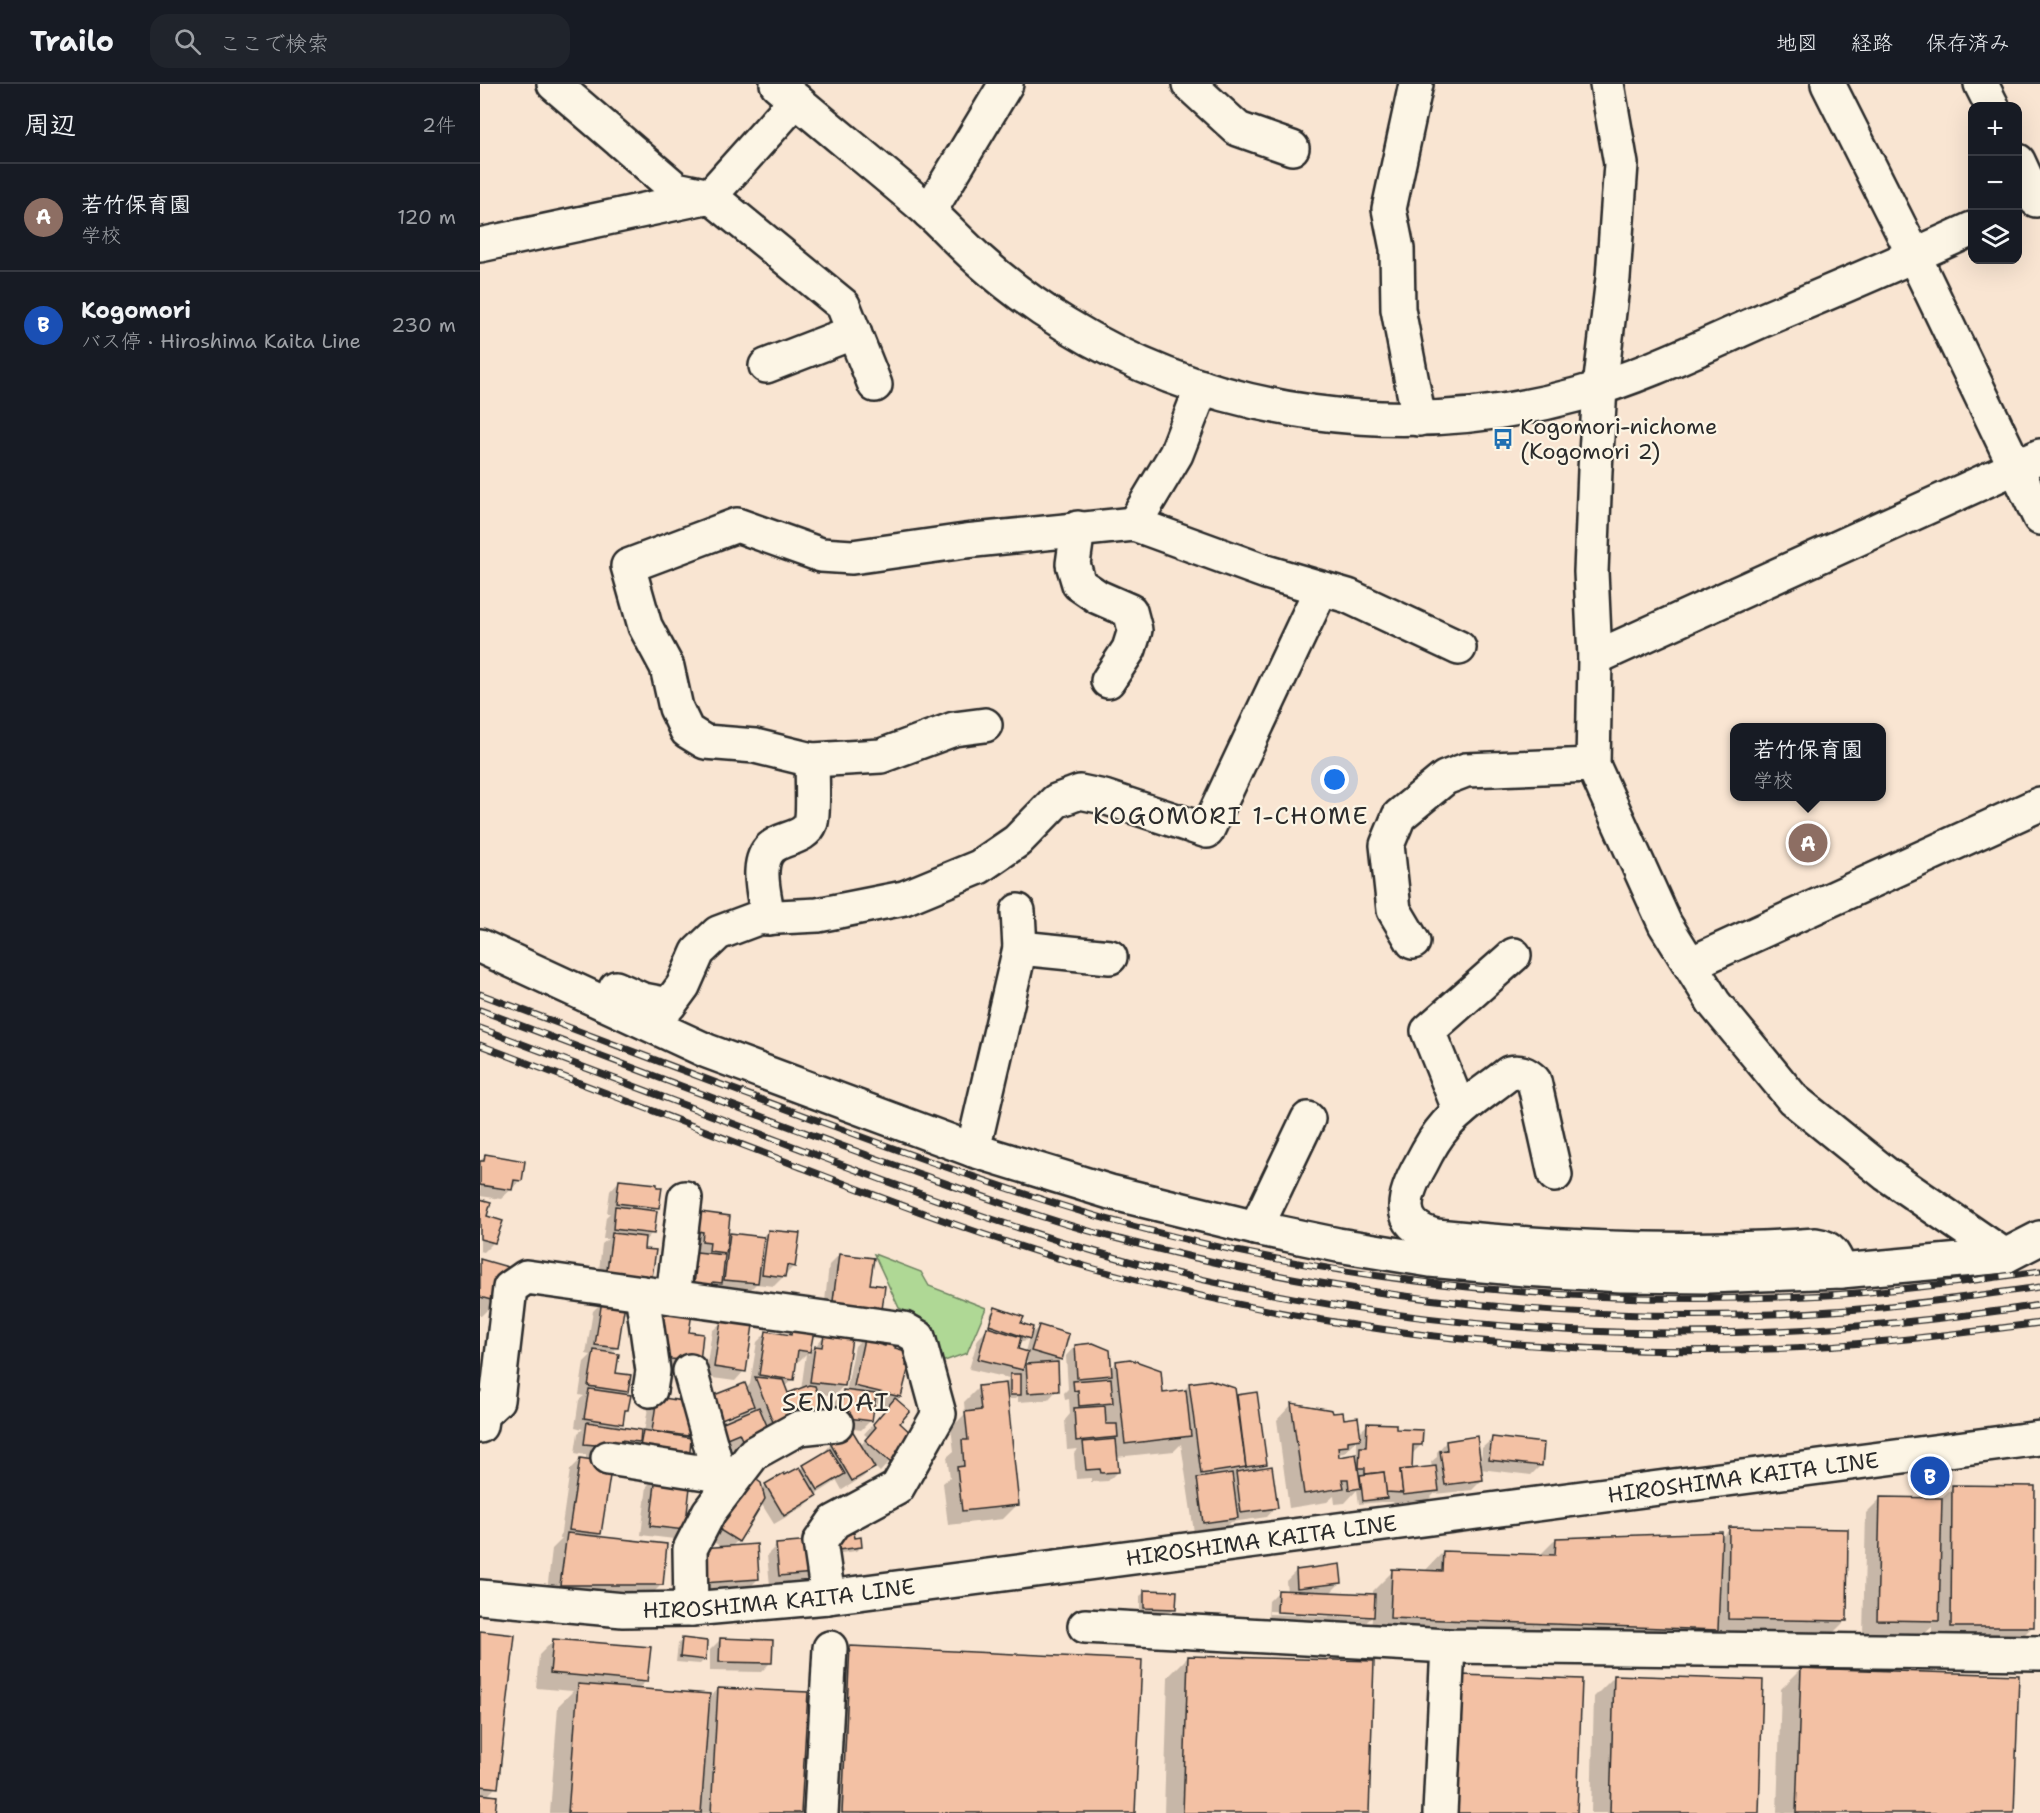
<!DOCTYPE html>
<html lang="ja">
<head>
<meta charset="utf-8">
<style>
	body { margin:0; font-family:"Shantell Sans","Klee One",sans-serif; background:#20242c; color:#f1f3f6 }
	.controls { position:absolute; right:18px; top:18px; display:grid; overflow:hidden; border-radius:12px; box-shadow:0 6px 24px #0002 }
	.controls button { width:54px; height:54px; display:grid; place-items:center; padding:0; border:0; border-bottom:2px solid #363941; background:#171b24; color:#f1f3f6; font:30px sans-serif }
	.you { position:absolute; left:855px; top:696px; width:21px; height:21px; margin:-15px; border:4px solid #fff; border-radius:50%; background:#1a73e8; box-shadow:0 0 0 9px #1a73e833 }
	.badge { display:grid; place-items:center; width:39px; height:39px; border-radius:50%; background:#ea580c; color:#fff; font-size:20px; font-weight:700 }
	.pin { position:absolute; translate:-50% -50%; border:3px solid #fff; box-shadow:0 2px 6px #0006 }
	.popup { position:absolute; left:1250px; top:639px; width:156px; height:78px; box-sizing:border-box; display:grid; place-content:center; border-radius:12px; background:#171b24; filter:drop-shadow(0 2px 4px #0005); font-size:20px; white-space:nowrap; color:#9ea1a6 }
	.popup b { font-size:22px; color:#f1f3f6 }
	.popup::after { content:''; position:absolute; left:50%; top:100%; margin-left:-12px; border:12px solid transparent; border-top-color:#171b24 }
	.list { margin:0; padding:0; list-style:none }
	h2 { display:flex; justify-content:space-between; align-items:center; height:78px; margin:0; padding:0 24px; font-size:26px }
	h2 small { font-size:20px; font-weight:400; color:#9ea1a6 }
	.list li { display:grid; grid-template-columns:39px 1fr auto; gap:18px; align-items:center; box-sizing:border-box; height:108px; padding:0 24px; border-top:2px solid #363941 }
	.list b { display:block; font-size:22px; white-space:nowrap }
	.list p { margin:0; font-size:20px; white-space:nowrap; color:#9ea1a6 }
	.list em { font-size:20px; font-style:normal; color:#9ea1a6 }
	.icon { flex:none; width:33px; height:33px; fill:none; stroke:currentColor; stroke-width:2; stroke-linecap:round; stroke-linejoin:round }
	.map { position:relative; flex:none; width:1560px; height:1729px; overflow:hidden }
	header { display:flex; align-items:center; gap:36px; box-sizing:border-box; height:84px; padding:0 30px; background:#171b24; border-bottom:2px solid #363941 }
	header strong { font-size:28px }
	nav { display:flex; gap:33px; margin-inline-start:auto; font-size:21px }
	.search { width:420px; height:54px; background:#20242c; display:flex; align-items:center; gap:15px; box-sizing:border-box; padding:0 21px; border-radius:18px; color:#9ea1a6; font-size:22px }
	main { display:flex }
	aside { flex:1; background:#171b24 }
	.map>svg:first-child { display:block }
	.green { fill:#afd895; stroke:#6d8260; stroke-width:1.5 }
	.shadow { fill:#0003; fill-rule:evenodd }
	.building { fill:#f3c1a4; stroke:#2b2b2b; stroke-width:1.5 }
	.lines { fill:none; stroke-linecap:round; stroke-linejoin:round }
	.minor-casing { stroke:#2b2b2b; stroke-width:38 }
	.major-casing { stroke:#2b2b2b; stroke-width:38 }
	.minor { stroke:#fcf5e5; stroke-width:33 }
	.major { stroke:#fcf5e5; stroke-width:33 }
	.rail-casing { stroke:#2b2b2b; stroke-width:7 }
	.rail { stroke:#fcf5e5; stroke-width:4.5; stroke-dasharray:14; stroke-linecap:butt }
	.labels { text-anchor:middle; stroke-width:4.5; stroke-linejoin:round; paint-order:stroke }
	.poi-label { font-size:22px; fill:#2b2b2b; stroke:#fcf5e5; text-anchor:start }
	.street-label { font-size:22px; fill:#2b2b2b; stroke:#fcf5e5 }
	.neighbourhood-label { font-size:24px; letter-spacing:1.5px; fill:#2b2b2b; stroke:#fcf5e5 }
	.quarter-label { font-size:26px; letter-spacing:1.5px; fill:#2b2b2b; stroke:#fcf5e5 }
</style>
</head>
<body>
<header>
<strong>Trailo</strong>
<div class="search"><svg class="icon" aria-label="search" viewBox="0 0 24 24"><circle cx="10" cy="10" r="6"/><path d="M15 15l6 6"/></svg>ここで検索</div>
<nav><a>地図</a><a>経路</a><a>保存済み</a></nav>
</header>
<main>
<aside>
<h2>周辺<small>2件</small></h2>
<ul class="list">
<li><span class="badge" style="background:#8d6e63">A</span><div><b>若竹保育園</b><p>学校</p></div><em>120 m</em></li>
<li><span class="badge" style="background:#1a4fb4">B</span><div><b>Kogomori</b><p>バス停 · Hiroshima Kaita Line</p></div><em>230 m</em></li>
</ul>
</aside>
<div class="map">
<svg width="1560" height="1729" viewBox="0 0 1560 1729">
	<rect width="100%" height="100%" fill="#f9e5d2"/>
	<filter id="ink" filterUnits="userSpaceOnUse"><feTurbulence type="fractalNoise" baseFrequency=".0167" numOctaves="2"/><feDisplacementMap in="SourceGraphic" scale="12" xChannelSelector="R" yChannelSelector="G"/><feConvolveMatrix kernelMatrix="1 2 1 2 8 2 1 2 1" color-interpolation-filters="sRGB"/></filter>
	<g filter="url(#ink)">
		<!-- green -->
		<path class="green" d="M394,1170L441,1188L449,1202L506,1224L487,1269L459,1279L452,1245L444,1246L443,1235L419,1224Z"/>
		<!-- shadow -->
		<g class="shadow">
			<path d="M6,1072L41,1096L21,1115L0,1112V1077Z"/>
			<path d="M139,1097L178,1124L173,1128L172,1149L163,1159L162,1166L170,1199L118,1195L122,1160L128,1155H123L126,1133L130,1129H127L130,1107Z"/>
			<path d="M0,1116L14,1158L4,1168L0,1167Z"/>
			<path d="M203,1139L246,1155L250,1151L281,1154L288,1147L314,1182L294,1202L276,1200L267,1209L204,1219Z"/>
			<path d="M359,1171L362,1237L343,1235L349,1181Z"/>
			<path d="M0,1176L16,1217L1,1232H0Z"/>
			<path d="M123,1217L137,1264L130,1270L134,1290L147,1307L143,1311L147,1325L143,1329L142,1339L137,1344L159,1352L164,1348L168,1324L177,1315L210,1333L206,1354L208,1367L203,1372L127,1380L120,1450L116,1454L181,1501L166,1516L66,1515L72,1465L82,1455H80L90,1386L100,1376L106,1377V1371L95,1369L98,1349L103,1345L95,1343L99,1316L104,1312L99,1311L104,1278L111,1271L106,1270L113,1227Z"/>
			<path d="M516,1225L539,1240L548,1253L559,1243L580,1275L576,1280L577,1306L568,1316L538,1318V1312L535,1315H526L538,1420L523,1435L468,1441L463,1399L470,1393L467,1373L474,1367L471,1344L485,1330L484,1318L499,1303L526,1300L529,1294L489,1285L498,1255L507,1246L511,1229ZM549,1253L545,1268L536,1266L538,1256L544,1258ZM544,1277L555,1281L547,1282L542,1287Z"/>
			<path d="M183,1227L208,1250L209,1287L181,1284L174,1237Z"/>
			<path d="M242,1238L264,1287L255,1297L225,1293L232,1247Z"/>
			<path d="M312,1246L332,1248L328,1271L344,1252L370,1256L363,1302L354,1312L336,1309L343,1327L333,1337L289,1354L288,1352L280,1361L255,1371L249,1358L238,1363L232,1350L243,1339L229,1345L220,1325L230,1315L264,1301L266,1305L270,1300L277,1258L286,1249L306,1252ZM326,1270L321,1306L307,1311L304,1303L312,1296L315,1277H319ZM273,1321L275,1327L262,1332ZM263,1325V1328L233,1341L231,1338Z"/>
			<path d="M385,1252L395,1261L400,1262L407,1255L413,1265L420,1313L416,1317L418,1339L432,1352L400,1388L394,1382L383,1393L362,1406L357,1397L335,1411L325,1422L294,1440L281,1419L257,1457L251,1463L278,1495L268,1505L214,1508L243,1464L226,1453L286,1401L320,1386L342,1371L351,1360L372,1348L380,1362L388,1353L384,1350L409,1322L394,1318L391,1336L381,1346L351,1342L354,1318L366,1308L375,1262Z"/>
			<path d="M595,1262L630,1285L637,1278L682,1311L702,1308L710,1300L755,1315L757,1313L786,1380L780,1385L796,1423L787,1433L751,1438L746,1443L714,1448L701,1360L694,1367L636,1373L638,1387L628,1397L611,1398V1394L596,1395L594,1369L598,1365L587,1366L585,1336L590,1330L589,1315L585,1316L584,1309L588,1305L586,1272Z"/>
			<path d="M811,1321L863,1337L879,1349L887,1341L915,1347L941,1361L931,1371L930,1386L952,1384L951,1378L957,1373V1368L966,1358L1001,1380L1002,1364L1012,1355L1061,1381L1051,1391L1000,1385L1002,1396L992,1406L955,1410V1409L948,1416L914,1420L913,1418H901L879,1420L877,1406L865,1419L855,1420L854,1412L847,1418L809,1424L797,1336ZM877,1356V1369L874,1372L858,1374L857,1370L864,1369Z"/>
			<path d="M177,1392L204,1445L194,1455L161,1451L167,1402Z"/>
			<path d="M1473,1403L1552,1543L1532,1563L1451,1562L1452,1543L1443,1551L1383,1550L1386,1429L1401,1414L1460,1415Z"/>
			<path d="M1250,1445L1366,1536L1346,1556L891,1554L892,1533L882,1542L788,1538L789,1517L799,1507L807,1508L806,1497L816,1487L861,1498L849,1510L893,1512V1507L913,1487L944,1488L963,1468L1059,1472L1076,1455H1240ZM789,1527L885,1531V1534L789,1530Z"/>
			<path d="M374,1455L381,1462L376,1467L354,1470L352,1457Z"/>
			<path d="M297,1461L332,1489L322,1498L290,1501L287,1471Z"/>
			<path d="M665,1508L695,1524L690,1528H660V1512Z"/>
			<path d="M0,1549L16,1703L7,1712L14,1729H0Z"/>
			<path d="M74,1556L166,1597L157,1606L228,1616L238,1605L320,1729H70L78,1622L93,1607L56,1604L59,1571Z"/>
			<path d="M202,1556L224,1576L220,1580L196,1578L198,1560Z"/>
			<path d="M240,1556L291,1578L281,1588L230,1587V1566Z"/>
			<path d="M371,1564L653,1729H344L351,1584Z"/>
			<path d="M708,1573L887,1729H684L688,1593Z"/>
			<path d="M1321,1585L1533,1729H1297L1301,1605Z"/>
			<path d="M1134,1593L1277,1729H1111L1114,1613Z"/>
		</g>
		<!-- building -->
		<g class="building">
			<path d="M5,1070L45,1077L42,1097L34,1096L32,1106L0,1101V1077H4Z"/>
			<path d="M139,1096L177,1100V1103H182L179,1124L136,1119Z"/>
			<path d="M0,1115L11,1118L7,1132L23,1137L15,1159L0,1155Z"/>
			<path d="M135,1122L177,1127L174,1150L133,1145Z"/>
			<path d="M213,1127L250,1132L246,1169L229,1167L230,1158L222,1157L223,1148L210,1146Z"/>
			<path d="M288,1146L320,1149L315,1183L307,1181L305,1193L282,1190Z"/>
			<path d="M132,1149L165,1153L164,1165L176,1166L171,1200L132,1195L133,1187L127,1186Z"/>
			<path d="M250,1149L284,1153L278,1199L244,1196Z"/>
			<path d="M207,1167L245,1171L242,1199L233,1198L231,1212L213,1210L216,1184L205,1183Z"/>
			<path d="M359,1170L394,1174L390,1200L405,1202L402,1226L352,1225Z"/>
			<path d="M0,1175L28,1183L18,1218L0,1213Z"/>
			<path d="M122,1216L145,1219L138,1264L115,1261Z"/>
			<path d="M515,1223L544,1233L541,1239L553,1243L550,1255L509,1241Z"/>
			<path d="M183,1226L212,1229L209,1248L223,1250L220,1278L191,1275L178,1270Z"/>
			<path d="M241,1236L273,1241L266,1288L234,1283Z"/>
			<path d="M559,1241L589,1250L582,1276L551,1267Z"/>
			<path d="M507,1243L541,1253L538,1265L548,1268L543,1286L498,1275Z"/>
			<path d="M312,1244L334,1247L330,1268L318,1266L314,1296L279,1291L286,1247L311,1251Z"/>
			<path d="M344,1250L372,1254L365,1302L330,1298L335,1262L342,1263Z"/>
			<path d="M385,1250L398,1254L397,1260L405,1262L407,1253L417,1256L415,1264L429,1268L426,1282H429L421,1313L374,1302Z"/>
			<path d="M613,1259L630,1266L632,1291L597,1294L595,1261Z"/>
			<path d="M114,1266L139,1270L136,1289L151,1291L148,1308L108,1302Z"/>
			<path d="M650,1275L681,1286L683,1309L706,1306L711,1352L645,1360L636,1277Z"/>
			<path d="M578,1278L579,1307L548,1309L546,1280Z"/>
			<rect x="530" y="1290" width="11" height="21"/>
			<path d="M275,1293L303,1296L308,1309L329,1301L335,1302L344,1328L298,1346L295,1337L293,1338Z"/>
			<path d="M631,1294L633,1319L599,1322L598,1306L594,1307L593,1297Z"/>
			<path d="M730,1296L755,1304L766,1383L721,1390L709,1299Z"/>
			<path d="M265,1299L274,1322L239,1336L229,1313Z"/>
			<path d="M526,1299L539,1421L482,1427L477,1383L484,1382L482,1356H488L485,1328L501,1326L498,1302Z"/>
			<path d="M109,1305L151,1311L148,1326H145L143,1340L104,1334Z"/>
			<path d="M363,1306L396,1310L392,1337L360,1333Z"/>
			<path d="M777,1308L787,1380L766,1383L757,1311Z"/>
			<path d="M177,1313L209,1318L212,1331L208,1352L172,1347Z"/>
			<path d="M415,1314L430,1327L420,1339L434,1352L411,1379L385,1356L396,1343L393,1340Z"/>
			<path d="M811,1319L852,1326L853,1329L863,1328L864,1335L878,1333L881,1355L868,1357V1362L858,1363L859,1373L876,1370L881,1404L869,1406L868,1395H862L864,1404L824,1410Z"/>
			<path d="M625,1322L626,1340H637L638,1353L596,1357L594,1324Z"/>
			<path d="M279,1323L291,1351L265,1362L259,1349L247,1354L241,1339Z"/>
			<path d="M107,1338L161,1346L160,1358L141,1356L139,1370L115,1366V1361L104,1360Z"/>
			<path d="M887,1339L916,1340V1345L943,1346L942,1361H933L932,1385L920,1386L923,1409L906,1408L904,1388L885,1390V1384H879L880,1363H886Z"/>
			<path d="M163,1346L211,1354L210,1368L206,1367L204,1377L158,1374Z"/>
			<path d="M372,1346L395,1384L372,1397L350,1359Z"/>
			<path d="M997,1352L1003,1396L965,1401L960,1367L967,1366L966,1357Z"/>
			<path d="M1012,1353L1064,1359L1062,1382L1009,1376Z"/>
			<path d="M636,1355L639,1388L621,1389L620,1385L606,1386L603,1358Z"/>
			<path d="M350,1365L365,1390L338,1406L323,1381Z"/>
			<path d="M100,1374L132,1379L121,1450L89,1446Z"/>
			<path d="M792,1382L798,1424L761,1429L756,1388Z"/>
			<path d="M956,1382L959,1407L923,1411L920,1386Z"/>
			<path d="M320,1383L337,1412L304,1432L285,1400L304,1389L305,1391Z"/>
			<path d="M904,1388L907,1414L883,1417L880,1391Z"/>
			<path d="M752,1389L758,1434L723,1439L717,1394Z"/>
			<path d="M268,1390L281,1399L285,1415L259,1458L235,1443Z"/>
			<path d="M176,1391L211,1395L205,1446L170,1442Z"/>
			<path d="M1472,1401L1555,1402L1554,1543H1471Z"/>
			<path d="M1400,1413L1462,1414L1459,1537L1397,1536Z"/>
			<path d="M1249,1443L1368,1445L1367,1537L1248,1535Z"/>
			<path d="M1242,1448L1238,1546L910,1534L912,1485L962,1487L963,1467L1075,1471L1076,1454Z"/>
			<path d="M87,1449L187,1460L183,1501H80Z"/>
			<path d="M374,1449L375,1454L381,1453L382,1463L358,1466L356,1451Z"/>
			<path d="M332,1457L334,1489L299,1492L296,1460Z"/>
			<path d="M277,1460L279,1495L223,1499L221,1464Z"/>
			<path d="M860,1480L862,1499L817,1504L816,1486Z"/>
			<path d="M664,1506L697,1507L696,1525L664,1524Z"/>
			<path d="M798,1506L895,1510L894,1533L797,1528Z"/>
			<path d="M0,1547L35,1551L18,1704L0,1702Z"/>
			<path d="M202,1554L227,1557L226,1576L200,1573Z"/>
			<path d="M240,1554L293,1556L292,1579L239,1578Z"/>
			<path d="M73,1555L171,1563L167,1598L70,1589Z"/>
			<path d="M370,1562L662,1576L655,1729H362Z"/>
			<path d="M708,1572L894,1577L889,1729H703Z"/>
			<path d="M1321,1584L1539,1591L1534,1729H1316Z"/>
			<path d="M981,1591L1102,1595L1097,1729H976Z"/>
			<path d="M1134,1591L1283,1596L1279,1729H1130Z"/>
			<path d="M98,1600L230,1610L221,1729H88Z"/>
			<path d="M238,1604L328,1608L321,1729H231Z"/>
			<path d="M0,1710L17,1712L15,1729H0Z"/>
		</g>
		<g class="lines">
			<defs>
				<g id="minor">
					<path d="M74,0L196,105L230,112L363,221L395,301"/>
					<path d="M297,0C346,42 397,83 446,125C464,141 481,160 499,176C526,200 555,222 585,240C737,334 925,358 1096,311C1161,293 1222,263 1283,236C1353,207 1423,177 1492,145"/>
					<path d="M709,0L758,45L812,64"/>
					<path d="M936,0L909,125L917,165L918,225L939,335"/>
					<path d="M1127,0L1141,80L1133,194L1120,304L1115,386L1111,488L1115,574L1113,681L1185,840L1234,919L1313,1015L1406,1090L1525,1172"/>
					<path d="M1348,0L1425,153L1560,434"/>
					<path d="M1501,0L1512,22"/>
					<path d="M1538,77L1556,116"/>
					<path d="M449,128L526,0"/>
					<path d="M0,161L230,112L316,16"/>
					<path d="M286,282L374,248"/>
					<path d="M654,440L696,370L722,303"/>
					<path d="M598,444L593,480L599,500L618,513L650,527L655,546L649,565L628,597"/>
					<path d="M1115,574L1560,372"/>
					<path d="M505,641L474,645L401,672L332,676L275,662L225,658L207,647L196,624L187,583L165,542L148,482L257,441L341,471L372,473L485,457L654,440L786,488L868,512L979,564"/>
					<path d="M288,834C286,819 281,802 282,787C284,746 322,763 331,738C334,729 332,688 332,676"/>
					<path d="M933,858L914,826L907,761L919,732L965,694L986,686L1113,681"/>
					<path d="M0,862L227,967L493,1066L630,1108L776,1144L858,1161L950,1176L1045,1185L1141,1191L1229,1192L1361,1187L1525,1172L1560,1154"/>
					<path d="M540,864L630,873"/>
					<path d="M1210,880L1560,720"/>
					<path d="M136,904L163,916L189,921L203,902L218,868L238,849L278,834L338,831L424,814L499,783L537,757L576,717L600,708L624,713L727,747L841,505"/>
					<path d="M980,1027L948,947L1034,871"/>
					<path d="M493,1066L540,864L538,827"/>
					<path d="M1075,1091L1054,997C1046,989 1040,987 1029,989C1008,1006 983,1021 965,1042C955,1053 948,1066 941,1080C924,1110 913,1141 956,1152C1083,1165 1209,1170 1336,1161C1352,1163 1355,1173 1361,1187"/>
					<path d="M776,1144L828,1035"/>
					<path d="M162,1209L173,1287L170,1306"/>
					<path d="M193,1213L205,1114"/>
					<path d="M210,1287L239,1391"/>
					<path d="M0,1342L2,1330L17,1316L30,1204L46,1193L424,1245L438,1253L459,1330L417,1404L354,1438L340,1458L348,1513"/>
					<path d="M128,1374L239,1391L249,1402"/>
					<path d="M211,1525L210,1465L229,1428L274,1369L319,1344L356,1340"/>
					<path d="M605,1542L968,1562L1560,1569"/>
					<path d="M341,1729L350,1564"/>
					<path d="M960,1729L968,1562"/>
				</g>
				<g id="major">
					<path id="s1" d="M0,1513L143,1526L211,1525L348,1513L1560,1354"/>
				</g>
			</defs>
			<!-- minor casing -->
			<use href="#minor" class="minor-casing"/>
			<!-- major casing -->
			<use href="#major" class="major-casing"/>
			<!-- minor -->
			<use href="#minor" class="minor"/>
			<!-- major -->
			<use href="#major" class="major"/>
			<defs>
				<g id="rail">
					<path d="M0,910C118,954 237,1000 356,1043C444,1076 533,1108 623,1134C852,1198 1090,1223 1327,1212C1405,1209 1483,1198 1560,1187"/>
					<path d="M0,926C136,977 272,1030 409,1079C482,1105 556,1133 631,1153C871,1217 1120,1244 1368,1226C1432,1221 1496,1212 1560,1203"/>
					<path d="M0,944C106,984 212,1024 318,1064C451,1115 586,1165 725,1196C1004,1259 1278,1264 1560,1221"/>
					<path d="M0,961C103,1000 206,1040 310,1079C410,1117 511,1156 615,1185C832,1246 1061,1274 1287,1265C1378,1262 1469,1251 1560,1239"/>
				</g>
			</defs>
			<!-- rail casing -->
			<use href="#rail" class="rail-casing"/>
			<!-- rail -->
			<use href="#rail" class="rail"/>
		</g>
	</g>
	<!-- icons -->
	<defs>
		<symbol id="bus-bare" viewBox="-9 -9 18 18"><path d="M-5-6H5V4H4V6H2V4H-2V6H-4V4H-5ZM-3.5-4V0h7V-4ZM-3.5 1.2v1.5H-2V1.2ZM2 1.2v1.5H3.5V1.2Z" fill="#1f6fb2" stroke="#fcf5e5" stroke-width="2.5" paint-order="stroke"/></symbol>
	</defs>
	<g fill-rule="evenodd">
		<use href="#bus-bare" x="1008" y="340" width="30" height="30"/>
	</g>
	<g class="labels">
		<!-- poi labels -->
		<g class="poi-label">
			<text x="1040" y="350">Kogomori-nichome<tspan x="1040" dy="25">(Kogomori 2)</tspan></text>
		</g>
		<!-- street labels -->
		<g class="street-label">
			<text dy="8" stroke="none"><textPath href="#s1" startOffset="1272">HIROSHIMA KAITA LINE</textPath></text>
			<text dy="8" stroke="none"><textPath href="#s1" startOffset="786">HIROSHIMA KAITA LINE</textPath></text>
			<text dy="8" stroke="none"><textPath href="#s1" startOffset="300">HIROSHIMA KAITA LINE</textPath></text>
		</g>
		<!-- neighbourhood labels -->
		<g class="neighbourhood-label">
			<text x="751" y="740">KOGOMORI 1-CHOME</text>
		</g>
		<!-- quarter labels -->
		<g class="quarter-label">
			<text x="356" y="1327">SENDAI</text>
		</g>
	</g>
</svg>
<div class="controls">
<button>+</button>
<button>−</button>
<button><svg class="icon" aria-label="layers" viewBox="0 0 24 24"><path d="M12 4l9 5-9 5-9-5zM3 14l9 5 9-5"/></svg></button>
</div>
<div class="you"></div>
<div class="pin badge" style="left:1328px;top:759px;background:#8d6e63">A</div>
<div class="popup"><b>若竹保育園</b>学校</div>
<div class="pin badge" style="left:1450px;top:1392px;background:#1a4fb4">B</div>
</div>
</main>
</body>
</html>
